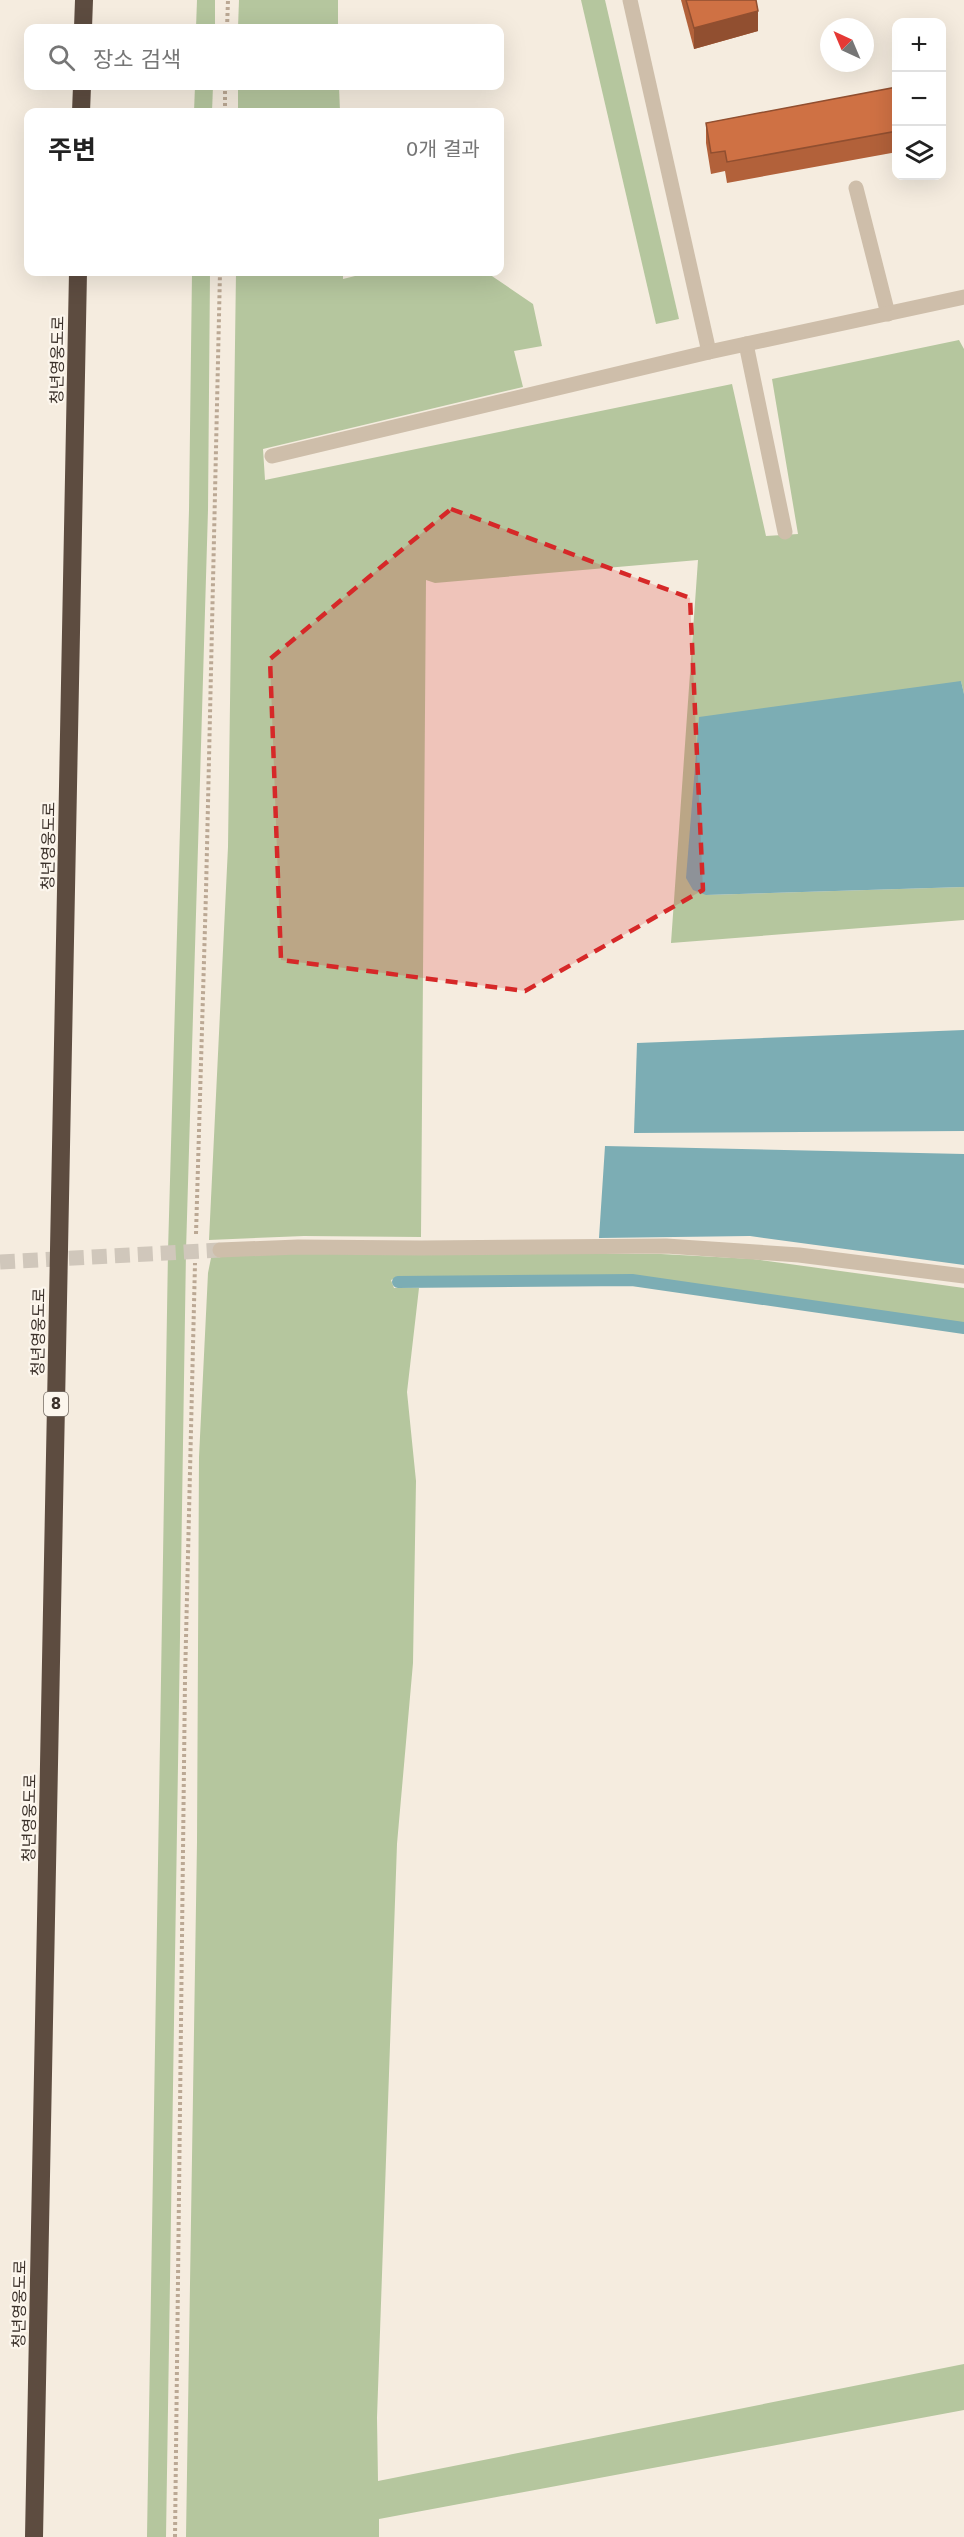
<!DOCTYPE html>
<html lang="ko">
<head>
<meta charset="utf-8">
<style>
	body { margin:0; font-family:"DejaVu Sans","Noto Sans KR",sans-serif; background:#f2f2f2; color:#222 }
	.controls { position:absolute; right:18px; top:18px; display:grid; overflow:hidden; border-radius:12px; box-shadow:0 6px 24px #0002 }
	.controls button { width:54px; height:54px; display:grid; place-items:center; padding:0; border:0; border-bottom:2px solid #e0e0e0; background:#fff; color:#222; font:30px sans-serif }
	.compass { position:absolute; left:820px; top:18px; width:54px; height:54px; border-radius:50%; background:#fff; box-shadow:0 6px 24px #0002; rotate:316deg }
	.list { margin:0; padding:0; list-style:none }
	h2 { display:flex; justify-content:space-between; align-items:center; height:78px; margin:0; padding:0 24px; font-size:26px }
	h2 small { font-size:20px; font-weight:400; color:#767676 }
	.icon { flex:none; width:33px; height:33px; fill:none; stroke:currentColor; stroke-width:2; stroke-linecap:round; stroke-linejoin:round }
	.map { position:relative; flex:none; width:964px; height:2537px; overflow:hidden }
	.search { position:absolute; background:#fff; box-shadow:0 6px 24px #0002; left:24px; top:24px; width:480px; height:66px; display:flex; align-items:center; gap:15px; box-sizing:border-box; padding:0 21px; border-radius:12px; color:#767676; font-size:22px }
	.panel { position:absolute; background:#fff; box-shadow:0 6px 24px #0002; left:24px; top:108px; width:480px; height:168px; border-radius:12px }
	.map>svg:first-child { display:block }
	.green { fill:#b5c69e }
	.water { fill:#7cadb4 }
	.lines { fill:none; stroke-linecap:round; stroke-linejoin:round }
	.stream { stroke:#7cadb4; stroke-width:12 }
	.tertiary-tunnel { stroke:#d0c7bb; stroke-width:15; stroke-dasharray:15 8; stroke-linecap:butt }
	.path { stroke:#bba894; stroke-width:4; stroke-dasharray:3 3; stroke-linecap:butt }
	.service { stroke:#cebeaa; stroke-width:15 }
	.tertiary { stroke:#cebeaa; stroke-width:15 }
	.motorway { stroke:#5d4c40; stroke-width:18 }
	.wall { fill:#b2613a }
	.shaded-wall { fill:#914f30 }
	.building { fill:#cf7144; stroke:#914f30; stroke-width:1.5 }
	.marked { fill:#d62828; fill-opacity:0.2; stroke:#d62828; stroke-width:4.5; stroke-dasharray:12 8; stroke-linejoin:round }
	.labels { text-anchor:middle; stroke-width:4.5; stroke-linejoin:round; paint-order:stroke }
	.shield { fill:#fcf6ed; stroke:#756c64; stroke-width:1.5 }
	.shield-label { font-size:15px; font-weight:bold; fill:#3b312a }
	.street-label { font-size:16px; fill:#3b312a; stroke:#fcf6ed }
</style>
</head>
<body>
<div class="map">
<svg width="964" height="2537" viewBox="0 0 964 2537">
	<rect width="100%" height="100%" fill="#f5ecdf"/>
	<!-- green -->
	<g class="green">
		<path d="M197,0H215V28H196Z"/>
		<path d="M239,0H338V28H238Z"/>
		<path d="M581,0H605L679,319L656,324Z"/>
		<path d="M195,86H213L212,112H194Z"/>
		<path d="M238,86H339L340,112H238Z"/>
		<path d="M192,272H210L208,510L186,1251L166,2537H147L168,1251L189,510Z"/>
		<path d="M236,272H343V279L371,272H486L533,304L542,346L514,351L523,387L263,449L265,480L732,384L766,536L798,534L772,379L959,340L964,349V694L961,681L706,895L964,887V920L671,943L698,560L435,583L426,580L421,1237L304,1236L209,1240L228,847Z"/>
		<path d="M212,1253L661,1254L753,1259L964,1288V1324L633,1276L398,1277L391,1280L394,1288H419L407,1392L416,1481L413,1663L397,1844L377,2418L378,2481L964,2364V2410L379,2519V2537H186L197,1842L199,1457L208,1273Z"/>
	</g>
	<!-- water -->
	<g class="water">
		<path d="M961,681L964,694V887L706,895L693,890L686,878L699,717Z"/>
		<path d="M964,1030V1131L634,1133L637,1043Z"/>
		<path d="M605,1146L964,1154V1265L750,1236L599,1238Z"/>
	</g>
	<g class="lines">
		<!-- stream -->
		<path class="stream" d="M398,1282L632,1280L964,1328"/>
		<!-- tertiary-tunnel -->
		<path class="tertiary-tunnel" d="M0,1262L220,1250"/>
		<!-- path -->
		<g class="path">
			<path d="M227,28L228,0"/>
			<path d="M225,112V86"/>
			<path d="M196,1234L206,892L220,272"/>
			<path d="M175,2537L185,1680L195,1263"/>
		</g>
		<!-- service -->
		<g class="service">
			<path d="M630,0L709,352"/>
			<path d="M856,188L888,314"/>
			<path d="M746,344L785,532"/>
			<path d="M272,456L709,352L964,297"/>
		</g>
		<!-- tertiary -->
		<path class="tertiary" d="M220,1250L298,1247L421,1248L666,1246L799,1255L964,1276"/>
		<!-- motorway -->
		<g class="motorway">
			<path d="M83,28L84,0"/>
			<path d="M81,112L82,86"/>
			<path d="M34,2537L78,272"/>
		</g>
	</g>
	<!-- wall -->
	<g class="wall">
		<path d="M681,0H756L758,31L694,49Z"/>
		<path d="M897,87V152L727,183L725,171L711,174L706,143V123Z"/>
	</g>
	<!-- shaded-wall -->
	<path class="shaded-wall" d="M758,11V31L694,49V28Z"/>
	<!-- building -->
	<g class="building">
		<path d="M686,0H756L758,11L694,28Z"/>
		<path d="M897,87V131L727,162L725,151L711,153L706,123Z"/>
	</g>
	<!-- marked area -->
	<path class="marked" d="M451,509L690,598L703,890L525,991L281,960L270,659Z"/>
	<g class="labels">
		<!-- shield labels -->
		<rect class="shield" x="44" y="1392" width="24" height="24" rx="4.5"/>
		<g class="shield-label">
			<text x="56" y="1409">8</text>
		</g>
		<!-- street labels -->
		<g class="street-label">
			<text transform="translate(57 360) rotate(-89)" y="6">청년영웅도로</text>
			<text transform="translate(48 846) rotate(-89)" y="6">청년영웅도로</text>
			<text transform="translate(38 1332) rotate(-89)" y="6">청년영웅도로</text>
			<text transform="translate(29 1818) rotate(-89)" y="6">청년영웅도로</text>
			<text transform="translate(19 2304) rotate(-89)" y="6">청년영웅도로</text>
		</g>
	</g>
</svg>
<div class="controls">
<button>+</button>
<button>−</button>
<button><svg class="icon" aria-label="layers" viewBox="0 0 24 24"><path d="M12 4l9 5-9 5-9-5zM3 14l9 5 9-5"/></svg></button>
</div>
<svg class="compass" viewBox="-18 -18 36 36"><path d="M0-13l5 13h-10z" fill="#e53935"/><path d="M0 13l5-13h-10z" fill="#767676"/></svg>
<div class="search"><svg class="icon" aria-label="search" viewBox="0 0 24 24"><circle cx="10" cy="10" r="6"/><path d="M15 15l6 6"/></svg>장소 검색</div>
<section class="panel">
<h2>주변<small>0개 결과</small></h2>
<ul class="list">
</ul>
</section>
</div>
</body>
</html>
